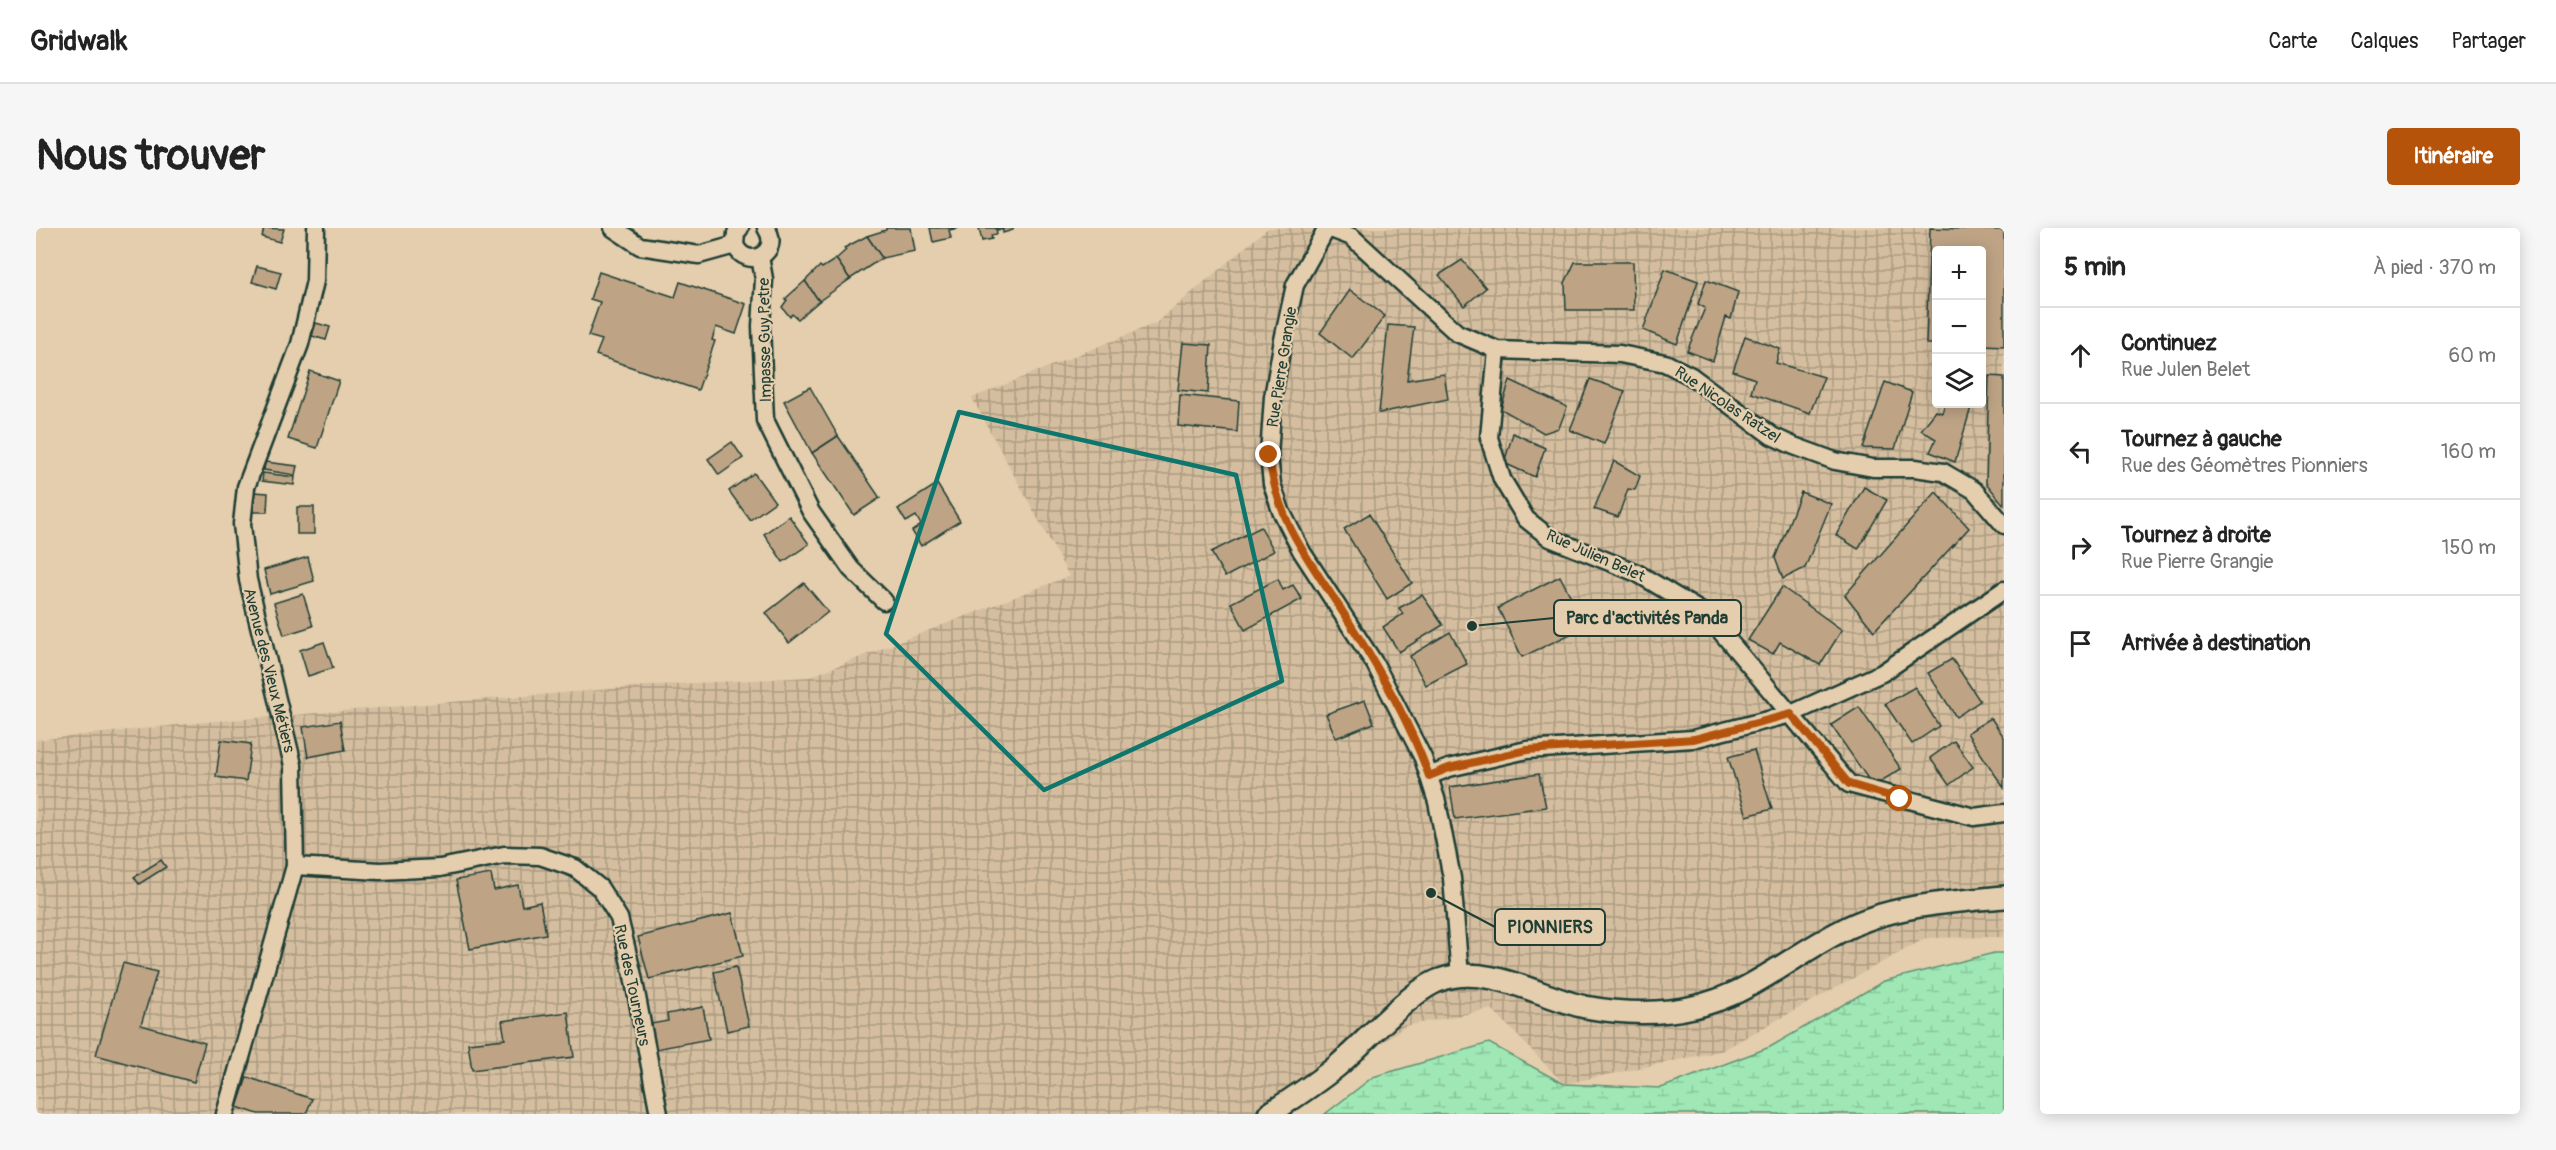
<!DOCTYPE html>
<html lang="fr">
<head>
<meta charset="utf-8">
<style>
	body { margin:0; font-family:Pangolin,sans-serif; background:#f6f6f6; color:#222 }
	.controls { position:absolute; right:18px; top:18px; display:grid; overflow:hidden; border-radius:6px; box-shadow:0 3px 15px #0003 }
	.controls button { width:54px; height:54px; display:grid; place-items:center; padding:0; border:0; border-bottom:2px solid #e0e0e0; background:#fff; color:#222; font:30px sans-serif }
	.stop { position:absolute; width:18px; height:18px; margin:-14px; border:4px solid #b45309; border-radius:50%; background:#fff }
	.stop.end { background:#b45309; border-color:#fff; box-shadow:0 2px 6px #0008 }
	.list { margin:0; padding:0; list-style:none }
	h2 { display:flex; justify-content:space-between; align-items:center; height:78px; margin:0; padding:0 24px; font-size:26px }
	h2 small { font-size:20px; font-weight:400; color:#767676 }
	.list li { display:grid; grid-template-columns:39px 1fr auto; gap:18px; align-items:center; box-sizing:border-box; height:96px; padding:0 24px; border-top:2px solid #e0e0e0 }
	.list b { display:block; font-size:22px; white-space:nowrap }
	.list p { margin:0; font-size:20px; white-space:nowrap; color:#767676 }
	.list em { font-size:20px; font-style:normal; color:#767676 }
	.icon { flex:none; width:33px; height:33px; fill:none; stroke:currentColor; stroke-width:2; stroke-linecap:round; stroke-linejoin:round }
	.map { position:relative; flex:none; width:1968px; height:886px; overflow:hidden; border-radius:6px }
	header { display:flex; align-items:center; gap:36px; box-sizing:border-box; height:84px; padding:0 30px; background:#fff; border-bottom:2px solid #e0e0e0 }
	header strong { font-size:28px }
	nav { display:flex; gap:33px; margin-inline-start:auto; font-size:21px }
	.intro { display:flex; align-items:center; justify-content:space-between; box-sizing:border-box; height:144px; padding:0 36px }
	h1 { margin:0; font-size:42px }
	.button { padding:15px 27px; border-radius:6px; background:#b45309; color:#fff; font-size:21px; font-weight:700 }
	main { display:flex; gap:36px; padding:0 36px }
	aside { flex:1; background:#fff; border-radius:6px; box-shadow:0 3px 15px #0003 }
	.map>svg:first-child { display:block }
	.industrial { fill:url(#industrial-grid); fill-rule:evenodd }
	.wetland { fill:url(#wetland-marsh); stroke:#5f9274; stroke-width:1.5 }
	.building { fill:#bea485; stroke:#1f3d34; stroke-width:1.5 }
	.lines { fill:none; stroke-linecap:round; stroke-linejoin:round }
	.minor-casing { stroke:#1f3d34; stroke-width:21 }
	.tertiary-casing { stroke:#1f3d34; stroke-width:26 }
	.minor { stroke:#e4cead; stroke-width:16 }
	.tertiary { stroke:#e4cead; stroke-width:21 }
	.route { stroke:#b45309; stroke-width:8 }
	.marked { fill:none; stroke:#0f766e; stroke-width:4.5; stroke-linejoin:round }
	.labels { text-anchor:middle; stroke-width:4.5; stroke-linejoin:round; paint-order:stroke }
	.street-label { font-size:16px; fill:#1f3d34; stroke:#e4cead }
	.leader { fill:none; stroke:#1f3d34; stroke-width:2 }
	.callout-dot { fill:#1f3d34; stroke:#e4cead; stroke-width:2 }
	.callout { fill:#e4cead; stroke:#1f3d34; stroke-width:2 }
	.callout-label { font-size:18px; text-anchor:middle; font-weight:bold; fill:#1f3d34 }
</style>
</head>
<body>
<header>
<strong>Gridwalk</strong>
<nav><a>Carte</a><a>Calques</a><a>Partager</a></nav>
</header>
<div class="intro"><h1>Nous trouver</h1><a class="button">Itinéraire</a></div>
<main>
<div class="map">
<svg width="1968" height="886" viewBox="0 0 1968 886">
	<defs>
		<pattern id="industrial-grid" width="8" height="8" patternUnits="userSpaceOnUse" patternTransform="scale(1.5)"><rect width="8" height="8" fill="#d5be9f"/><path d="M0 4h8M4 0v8" fill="none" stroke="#ac9c82"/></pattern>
		<pattern id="wetland-marsh" width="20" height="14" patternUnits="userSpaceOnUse" patternTransform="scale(1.5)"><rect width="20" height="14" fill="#9fe7b5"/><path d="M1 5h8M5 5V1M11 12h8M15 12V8" fill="none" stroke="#88c79c"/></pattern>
	</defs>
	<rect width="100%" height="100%" fill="#e4cead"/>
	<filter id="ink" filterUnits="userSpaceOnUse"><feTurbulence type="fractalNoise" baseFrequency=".0167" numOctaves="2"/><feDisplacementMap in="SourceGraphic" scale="12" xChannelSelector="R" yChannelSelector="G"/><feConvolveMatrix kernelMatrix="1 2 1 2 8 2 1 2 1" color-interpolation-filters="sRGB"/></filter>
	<g filter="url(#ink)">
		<!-- industrial -->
		<path class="industrial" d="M1232,0H1968V709L1890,710L1685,823L1528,856L1456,781L1369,798L1248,886H0V512L170,494L623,457L773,449L1033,348L936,170L1120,95ZM1900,22H1946V176H1900Z"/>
		<!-- wetland -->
		<path class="wetland" d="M1958,725H1968V886H1289L1337,849L1453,815L1528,856L1625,860L1734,819L1848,753Z"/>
		<!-- building -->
		<g class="building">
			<path d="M228,0L248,1L244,14L226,9Z"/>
			<path d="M850,0H875L879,23L846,30L831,8L850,2Z"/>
			<path d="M894,0H923L913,2L915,10L897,14Z"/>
			<path d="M943,0H960L961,6L955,7L956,11L946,13Z"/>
			<path d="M960,0H977V2L967,5V1L961,2Z"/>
			<path d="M1894,0L1968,2V118L1946,117V22H1900V116H1890Z"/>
			<path d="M831,8L846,30L814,51L800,31L810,22L808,20Z"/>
			<path d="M800,31L814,51L783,73L769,53L784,38L786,40Z"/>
			<path d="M1426,32L1450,60L1428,78L1403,47Z"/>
			<path d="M1539,34H1597L1598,82H1530L1529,55Z"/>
			<path d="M221,38L245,44L240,61L216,54Z"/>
			<path d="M1629,41L1662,53L1641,116L1607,102Z"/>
			<path d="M563,44L639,69L644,54L710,76L700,106L680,99L676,112L679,113L662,162L560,127L566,112L552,108L564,74L554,71Z"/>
			<path d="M1670,52L1702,64L1695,91L1690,89L1677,133L1651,123L1669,80L1662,76Z"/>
			<path d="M769,53L783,73L762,91L756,86L754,89L746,79L751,72L749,71Z"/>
			<path d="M1314,62L1349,88L1317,131L1284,105Z"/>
			<path d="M280,95L294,99L290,112L276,108Z"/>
			<path d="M1352,97L1378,99L1371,152L1408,146L1412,171L1343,185Z"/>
			<path d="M1709,108L1744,121L1740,135L1788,149L1774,185L1715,165L1719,151L1697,143Z"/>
			<path d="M1147,115L1175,117L1172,165L1142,162Z"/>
			<path d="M274,143L303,153L281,220L252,211Z"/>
			<path d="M1953,148L1968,149V277L1950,255Z"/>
			<path d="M1554,151L1589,163L1568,216L1534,202Z"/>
			<path d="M1474,152L1531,179L1523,200L1508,205L1465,181Z"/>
			<path d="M1849,154L1876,164L1859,221L1827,220Z"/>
			<path d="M774,159L802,208L776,225L748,173Z"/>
			<path d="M1144,167L1203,173L1201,204L1142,198Z"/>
			<path d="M1909,176H1936L1919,234L1894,224L1900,211L1885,202L1900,183L1906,185Z"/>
			<path d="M1477,205L1509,220L1499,249L1468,235Z"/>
			<path d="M802,208L844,270L818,287L776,225Z"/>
			<path d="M696,214L707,230L683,247L672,231Z"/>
			<path d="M1578,233L1604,248L1599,262L1592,261L1582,289L1558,281Z"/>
			<path d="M229,234L261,238L259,247L228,242Z"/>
			<path d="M227,245L259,249L258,257L226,253Z"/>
			<path d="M718,245L739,274L714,292L693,263Z"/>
			<path d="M901,256L924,293L885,318L876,303L885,297L880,288L870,294L862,281Z"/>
			<path d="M1828,259L1851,272L1822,321L1800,307Z"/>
			<path d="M218,264L232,265L231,284H217Z"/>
			<path d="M1765,264L1795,276L1769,340L1747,351L1739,330Z"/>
			<path d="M1900,264L1933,300L1838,403L1809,367Z"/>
			<rect x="261" y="279" width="17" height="27"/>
			<path d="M1333,286L1376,355L1351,371L1308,301Z"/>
			<path d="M753,288L773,316L747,334L728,306Z"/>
			<path d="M1225,299L1238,323L1189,349L1175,324Z"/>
			<path d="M272,329L278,353L234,366L228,342Z"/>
			<path d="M1524,348L1536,371L1526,376L1539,404L1486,429L1462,380Z"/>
			<path d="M1242,351L1247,362L1257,357L1266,371L1209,402L1195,375Z"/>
			<path d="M768,355L792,384L753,415L730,385Z"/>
			<path d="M1746,359L1806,402L1784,437L1744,414L1737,426L1712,412Z"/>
			<path d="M267,366L277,398L248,407L238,375Z"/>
			<path d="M1386,367L1407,397L1363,424L1347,399L1367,386L1363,380Z"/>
			<path d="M1414,404L1431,436L1390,457L1374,428Z"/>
			<path d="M288,414L297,440L272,448L264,422Z"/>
			<path d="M1916,431L1944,473L1920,489L1892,445Z"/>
			<path d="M1879,459L1903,498L1876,516L1849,476Z"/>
			<path d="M1329,472L1338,495L1300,510L1290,486Z"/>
			<path d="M1823,479L1865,541L1837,558L1795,497Z"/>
			<path d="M1955,490L1968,509V560L1931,505Z"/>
			<path d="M304,493L309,522L272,529L267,499Z"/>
			<path d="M185,512L215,516L210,553L180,549Z"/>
			<path d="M1918,513L1937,539L1913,557L1894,530Z"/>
			<path d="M1718,522L1736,581L1711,588L1692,529Z"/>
			<path d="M1503,546L1510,579L1419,591L1414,559Z"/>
			<path d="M125,632L130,639L103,656L98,649Z"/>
			<path d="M455,646L458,662L482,657L486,678L504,674L510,706L434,721L420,652Z"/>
			<path d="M696,685L707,728L613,751L602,709Z"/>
			<path d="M87,735L121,744L105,797L169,815L158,854L60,827Z"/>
			<path d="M700,739L713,798L691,803L678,744Z"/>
			<path d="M667,779L673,811L620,821L615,796L632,793L631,786Z"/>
			<path d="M532,784L538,829L436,842L432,815L469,811L466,793Z"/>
			<path d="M211,849L276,871L270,886H222L201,879Z"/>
		</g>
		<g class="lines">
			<defs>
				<g id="minor">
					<path d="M577,0L604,18L663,27L699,17"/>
					<path d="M704,0L700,5L699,17C711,44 747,24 730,0"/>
					<path d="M1291,0L1259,57L1247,112L1237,169L1233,227L1236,256L1245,283L1266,324L1339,436L1387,530L1401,574L1416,650L1424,748"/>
					<path d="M1292,0L1316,9L1421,105L1461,122L1584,126L1629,135L1655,148L1736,208L1758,218L1799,233L1837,240H1879L1907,244L1938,262L1968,297"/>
					<path d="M724,29L728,51L725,98L729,192L775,284L815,341L848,373"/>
					<path d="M1461,122L1453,210L1466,251L1490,291L1514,310L1601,345L1671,387L1813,556L1938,589L1968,585"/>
					<path d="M1393,548L1413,540L1491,522L1657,511L1755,486L1846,445L1968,362"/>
					<path d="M259,638L344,643L404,640L468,627L504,628L539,640L564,660L583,690L597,748L623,886"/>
					<path d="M189,886L259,638L257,537L212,352L206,296L210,259L264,116L279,53L280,0"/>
				</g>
				<path id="tertiary" d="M1233,886C1256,871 1279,856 1300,839C1328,816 1373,763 1404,752C1452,735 1503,769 1549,779C1576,784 1606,786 1634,783C1707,775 1744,734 1805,703C1854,677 1914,674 1968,669"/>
			</defs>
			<!-- minor casing -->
			<use href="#minor" class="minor-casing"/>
			<!-- tertiary casing -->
			<use href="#tertiary" class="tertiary-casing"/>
			<!-- minor -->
			<use href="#minor" class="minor"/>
			<!-- tertiary -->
			<use href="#tertiary" class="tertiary"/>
		</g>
	</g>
	<g class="lines" filter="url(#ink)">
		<!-- route -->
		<path class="route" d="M1233,227C1241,298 1277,336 1313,394C1344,442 1374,494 1393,548L1413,540L1491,522L1658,511L1755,486L1813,556L1864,571"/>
	</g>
	<!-- marked area -->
	<path class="marked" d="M923,184L1200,247L1246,453L1008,562L850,406Z"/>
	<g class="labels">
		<!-- street labels -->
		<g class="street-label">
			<text transform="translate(728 112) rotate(-91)" y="6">Impasse Guy Petre</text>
			<text transform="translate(1245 139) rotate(-81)" y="6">Rue Pierre Grangie</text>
			<text transform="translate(1692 176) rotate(34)" y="6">Rue Nicolas Ratzel</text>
			<text transform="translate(1560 327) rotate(24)" y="6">Rue Julien Belet</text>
			<text transform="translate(234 442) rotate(76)" y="6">Avenue des Vieux Métiers</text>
			<text transform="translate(597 757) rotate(78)" y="6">Rue des Tourneurs</text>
		</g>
	</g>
	<!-- callouts -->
	<path class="leader" d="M1436 398L1518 390M1395 665L1459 699"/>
	<g class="callout-dot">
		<circle cx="1436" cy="398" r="6"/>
		<circle cx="1395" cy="665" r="6"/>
	</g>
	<g class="callout">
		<rect x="1518" y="372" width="187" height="36" rx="6"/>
		<rect x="1459" y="681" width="110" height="36" rx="6"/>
	</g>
	<g class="callout-label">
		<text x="1611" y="396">Parc d'activités Panda</text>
		<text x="1514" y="705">PIONNIERS</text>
	</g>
</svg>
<div class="controls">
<button>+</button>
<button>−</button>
<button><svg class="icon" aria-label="layers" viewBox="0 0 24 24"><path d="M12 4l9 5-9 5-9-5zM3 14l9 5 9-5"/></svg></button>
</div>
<div class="stop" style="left:1864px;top:571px"></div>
<div class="stop end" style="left:1233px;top:227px"></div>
</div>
<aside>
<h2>5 min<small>À pied · 370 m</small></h2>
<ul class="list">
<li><svg class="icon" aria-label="ahead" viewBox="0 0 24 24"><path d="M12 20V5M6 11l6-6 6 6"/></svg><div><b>Continuez</b><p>Rue Julen Belet</p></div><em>60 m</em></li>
<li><svg class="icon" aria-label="left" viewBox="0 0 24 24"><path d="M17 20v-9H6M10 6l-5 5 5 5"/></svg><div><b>Tournez à gauche</b><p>Rue des Géomètres Pionniers</p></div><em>160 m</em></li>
<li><svg class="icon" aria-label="right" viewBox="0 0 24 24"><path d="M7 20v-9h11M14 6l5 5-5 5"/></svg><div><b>Tournez à droite</b><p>Rue Pierre Grangie</p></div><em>150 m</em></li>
<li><svg class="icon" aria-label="arrive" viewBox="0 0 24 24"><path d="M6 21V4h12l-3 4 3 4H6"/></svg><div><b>Arrivée à destination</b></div></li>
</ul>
</aside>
</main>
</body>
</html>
